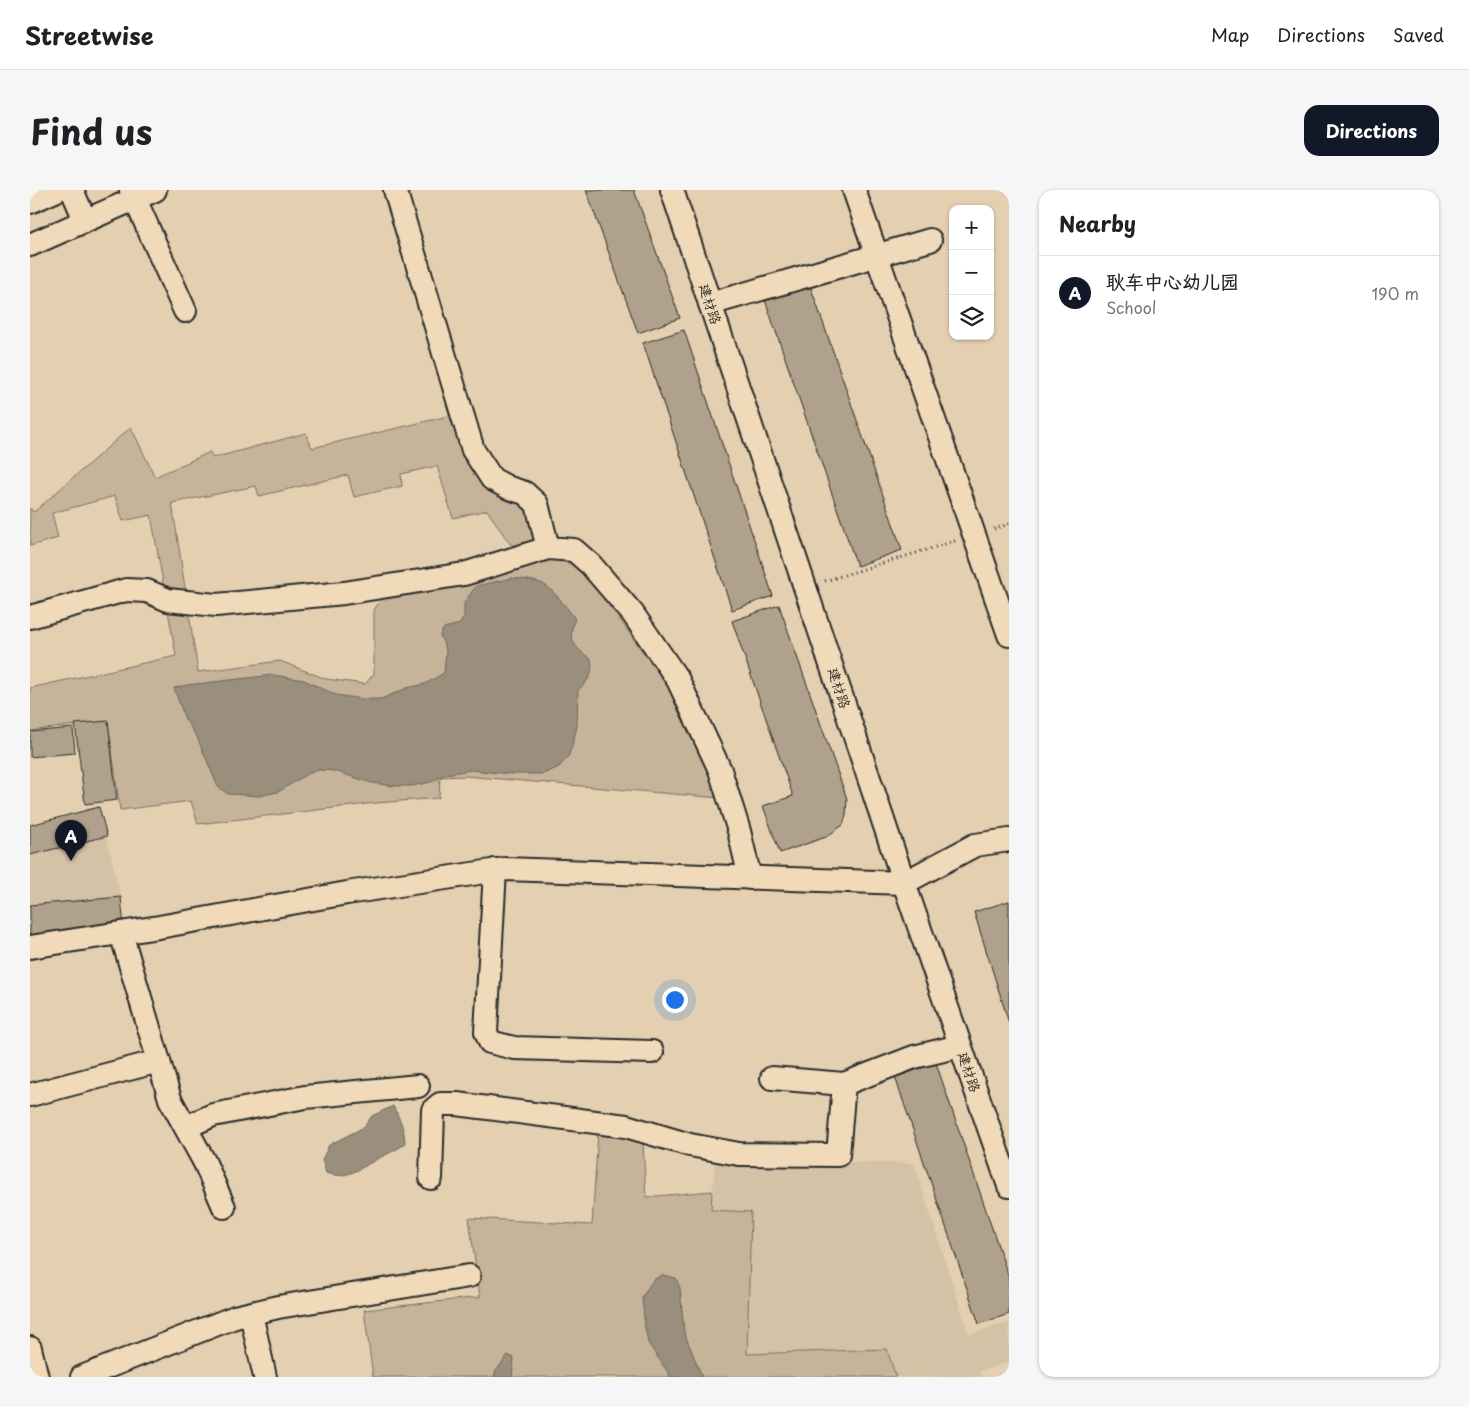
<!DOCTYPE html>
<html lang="en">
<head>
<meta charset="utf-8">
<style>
	body { margin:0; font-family:"Playpen Sans","LXGW WenKai TC",sans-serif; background:#f6f6f6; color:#202124 }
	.controls { position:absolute; right:15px; top:15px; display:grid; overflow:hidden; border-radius:10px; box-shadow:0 1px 4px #0004 }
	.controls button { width:45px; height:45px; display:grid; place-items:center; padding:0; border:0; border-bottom:1px solid #e0e0e0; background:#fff; color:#202124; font:25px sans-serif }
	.you { position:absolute; left:644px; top:809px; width:18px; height:18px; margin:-12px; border:4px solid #fff; border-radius:50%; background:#1a73e8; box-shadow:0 0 0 8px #1a73e833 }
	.badge { display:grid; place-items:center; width:32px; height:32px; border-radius:50%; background:#111827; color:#fff; font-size:16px; font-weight:700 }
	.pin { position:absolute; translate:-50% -41px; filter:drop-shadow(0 1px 2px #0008) }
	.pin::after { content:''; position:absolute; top:26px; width:18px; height:15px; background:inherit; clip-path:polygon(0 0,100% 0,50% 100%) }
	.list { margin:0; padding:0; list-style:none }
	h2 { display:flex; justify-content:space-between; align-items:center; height:65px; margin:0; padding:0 20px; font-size:21px }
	h2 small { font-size:16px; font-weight:400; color:#757577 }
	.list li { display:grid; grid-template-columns:32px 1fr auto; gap:15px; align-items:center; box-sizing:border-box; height:75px; padding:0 20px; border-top:1px solid #e0e0e0 }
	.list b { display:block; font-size:19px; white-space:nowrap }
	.list p { margin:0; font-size:16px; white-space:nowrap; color:#757577 }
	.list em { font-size:16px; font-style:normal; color:#757577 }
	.icon { flex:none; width:28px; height:28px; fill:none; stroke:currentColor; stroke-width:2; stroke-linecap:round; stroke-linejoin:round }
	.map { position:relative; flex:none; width:979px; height:1187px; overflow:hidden; border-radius:15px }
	header { display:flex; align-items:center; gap:30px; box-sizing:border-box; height:70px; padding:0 25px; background:#fff; border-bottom:1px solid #e0e0e0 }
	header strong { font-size:24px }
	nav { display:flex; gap:28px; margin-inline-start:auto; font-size:18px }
	.intro { display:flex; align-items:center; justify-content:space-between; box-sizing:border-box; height:120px; padding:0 30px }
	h1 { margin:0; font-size:35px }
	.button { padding:12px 22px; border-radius:15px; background:#111827; color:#fff; font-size:18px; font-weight:700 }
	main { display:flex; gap:30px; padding:0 30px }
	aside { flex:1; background:#fff; border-radius:15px; box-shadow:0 1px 4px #0004 }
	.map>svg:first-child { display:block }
	.built { fill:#d4c2a6 }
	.green { fill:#c5b49a; stroke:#787062 }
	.water { fill:#9a8e7b; stroke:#6e665b }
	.building { fill:#b0a18c; stroke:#2b2b2b }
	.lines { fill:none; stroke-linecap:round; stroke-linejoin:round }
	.minor-casing { stroke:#2b2b2b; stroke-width:26 }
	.path { stroke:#2b2b2b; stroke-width:3; stroke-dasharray:1 4; stroke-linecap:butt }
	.minor { stroke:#f0dab9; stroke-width:22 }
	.labels { text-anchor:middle; stroke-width:4; stroke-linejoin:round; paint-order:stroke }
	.street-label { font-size:14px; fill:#2b2b2b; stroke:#f0dab9 }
</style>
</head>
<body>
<header>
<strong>Streetwise</strong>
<nav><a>Map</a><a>Directions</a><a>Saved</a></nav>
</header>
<div class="intro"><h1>Find us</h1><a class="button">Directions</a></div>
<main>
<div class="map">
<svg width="979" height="1187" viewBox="0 0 979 1187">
	<rect width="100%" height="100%" fill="#e4d0b1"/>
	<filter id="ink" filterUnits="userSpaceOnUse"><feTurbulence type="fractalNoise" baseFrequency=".02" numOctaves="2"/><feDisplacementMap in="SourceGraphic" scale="10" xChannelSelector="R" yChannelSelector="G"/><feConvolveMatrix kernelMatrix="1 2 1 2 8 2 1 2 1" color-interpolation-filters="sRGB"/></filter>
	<g filter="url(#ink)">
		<!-- built -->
		<g class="built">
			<path d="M69,617L91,707L94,738L0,750V635Z"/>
			<path d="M685,970L884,973L939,1145L979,1132V1172L949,1181L951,1187H866L857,1159L717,1164L721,1022L681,1020Z"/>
		</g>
		<!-- green -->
		<g class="green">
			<path d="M423,225L502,321L504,350L494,358L480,354L457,320L423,328L407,276L371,284L372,296L324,307L318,285L229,306L226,296L142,313L168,482L250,471L296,489L335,494L344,484V420L351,409L374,402L517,369C543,372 547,373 563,393L646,507L690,608L435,586L410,587L409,608L346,613L168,634L161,611L90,620L78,531L0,541V498L146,466L121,325L93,331L85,306L22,323L28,348L0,356V318L4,322L101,237L125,287L180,262L183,268L276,243L282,258Z"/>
			<path d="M568,942L613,952L616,1007L682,1001L681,1020L721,1022L717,1164L857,1159L866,1187H343L334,1120L450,1107L439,1028L562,1035Z"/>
		</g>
		<!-- water -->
		<g class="water">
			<path d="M482,388C492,389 503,390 513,394C523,399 539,420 545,429C536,449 545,458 561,469C564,483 558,492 548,500L547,537L541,559L538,567L529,577L513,584H480L441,580L416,584L401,592L382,596H364L342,593L304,581L289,580L277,584L248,602L229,606L198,604L188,597L167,547L155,529L144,498L157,495L243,485L274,490L306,505L333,509H351L377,498L395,494L414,483L416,460L410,445L414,438L430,434L434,426V413L446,396Z"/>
			<path d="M363,916C370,929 375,940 375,954C365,961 354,965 344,971C327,980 316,990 296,983L292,970L299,955L334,937L342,926Z"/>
			<path d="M632,1085L646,1088L650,1098L654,1142L672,1187H641L618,1153L615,1138L612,1107L623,1090Z"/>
			<path d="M478,1165L484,1168L482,1187H464L466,1181Z"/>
		</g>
		<!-- building -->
		<g class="building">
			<path d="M556,0H604L650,128L608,143Z"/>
			<path d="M780,95L872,360L827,376L735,110Z"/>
			<path d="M654,140L743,406L702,420L613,153Z"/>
			<path d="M749,415L817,609L816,625L813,635L796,647L750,663L733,616L763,606L702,431Z"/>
			<path d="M78,531L87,610L55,614L45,534Z"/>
			<path d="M43,538L45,563L0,567V542Z"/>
			<path d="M69,617L77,646L0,665V635Z"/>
			<path d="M91,707L94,738L0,748V715Z"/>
			<path d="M979,711V833L944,722Z"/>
			<path d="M906,873L979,1088V1124L949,1134L865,887Z"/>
		</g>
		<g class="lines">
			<defs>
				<g id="minor">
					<path d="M42,0L55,30"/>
					<path d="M101,0L155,121"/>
					<path d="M365,0L443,260L462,289L479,298L495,303L507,314L518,358"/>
					<path d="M642,0L874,693L979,996"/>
					<path d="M824,0L979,445"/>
					<path d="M0,12L27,0"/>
					<path d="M0,55L125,0"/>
					<path d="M680,114L900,50"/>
					<path d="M0,427L96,400L117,401L138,410L186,415L314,403L434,384L518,358L544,360L561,375L603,424L648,490L690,580L709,641L720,688"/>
					<path d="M465,680L456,842L460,852L484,858L622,862"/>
					<path d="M91,743L140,909L175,973L194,1017"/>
					<path d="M0,757L129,737L317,703L475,679L874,693L945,655L979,650"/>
					<path d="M742,888L814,894"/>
					<path d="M0,905L129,871"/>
					<path d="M156,937L183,925L275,907L388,896"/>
					<path d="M401,988L403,920L410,914H427L596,936L660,955L709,964L808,965L814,894L884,867L930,856"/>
					<path d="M221,1124L235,1187"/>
					<path d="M0,1158L7,1187"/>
					<path d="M52,1187L205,1127L248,1117L439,1086"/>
				</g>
			</defs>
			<!-- minor casing -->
			<use href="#minor" class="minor-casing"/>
			<!-- path -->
			<g class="path">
				<path d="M964,339L979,334"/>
				<path d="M795,391L925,351"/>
			</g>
			<!-- minor -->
			<use href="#minor" class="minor"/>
		</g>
	</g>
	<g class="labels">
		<!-- street labels -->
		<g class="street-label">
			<text transform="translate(680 114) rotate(72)" y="5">建材路</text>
			<text transform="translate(809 498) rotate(72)" y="5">建材路</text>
			<text transform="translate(939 882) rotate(71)" y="5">建材路</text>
		</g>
	</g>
</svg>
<div class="controls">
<button>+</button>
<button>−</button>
<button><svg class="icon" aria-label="layers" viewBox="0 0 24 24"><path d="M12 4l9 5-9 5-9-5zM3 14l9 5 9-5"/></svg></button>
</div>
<div class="you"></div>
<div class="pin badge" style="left:41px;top:671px">A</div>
</div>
<aside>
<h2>Nearby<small></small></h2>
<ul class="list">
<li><span class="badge">A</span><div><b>耿车中心幼儿园</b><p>School</p></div><em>190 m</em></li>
</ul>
</aside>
</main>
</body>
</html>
